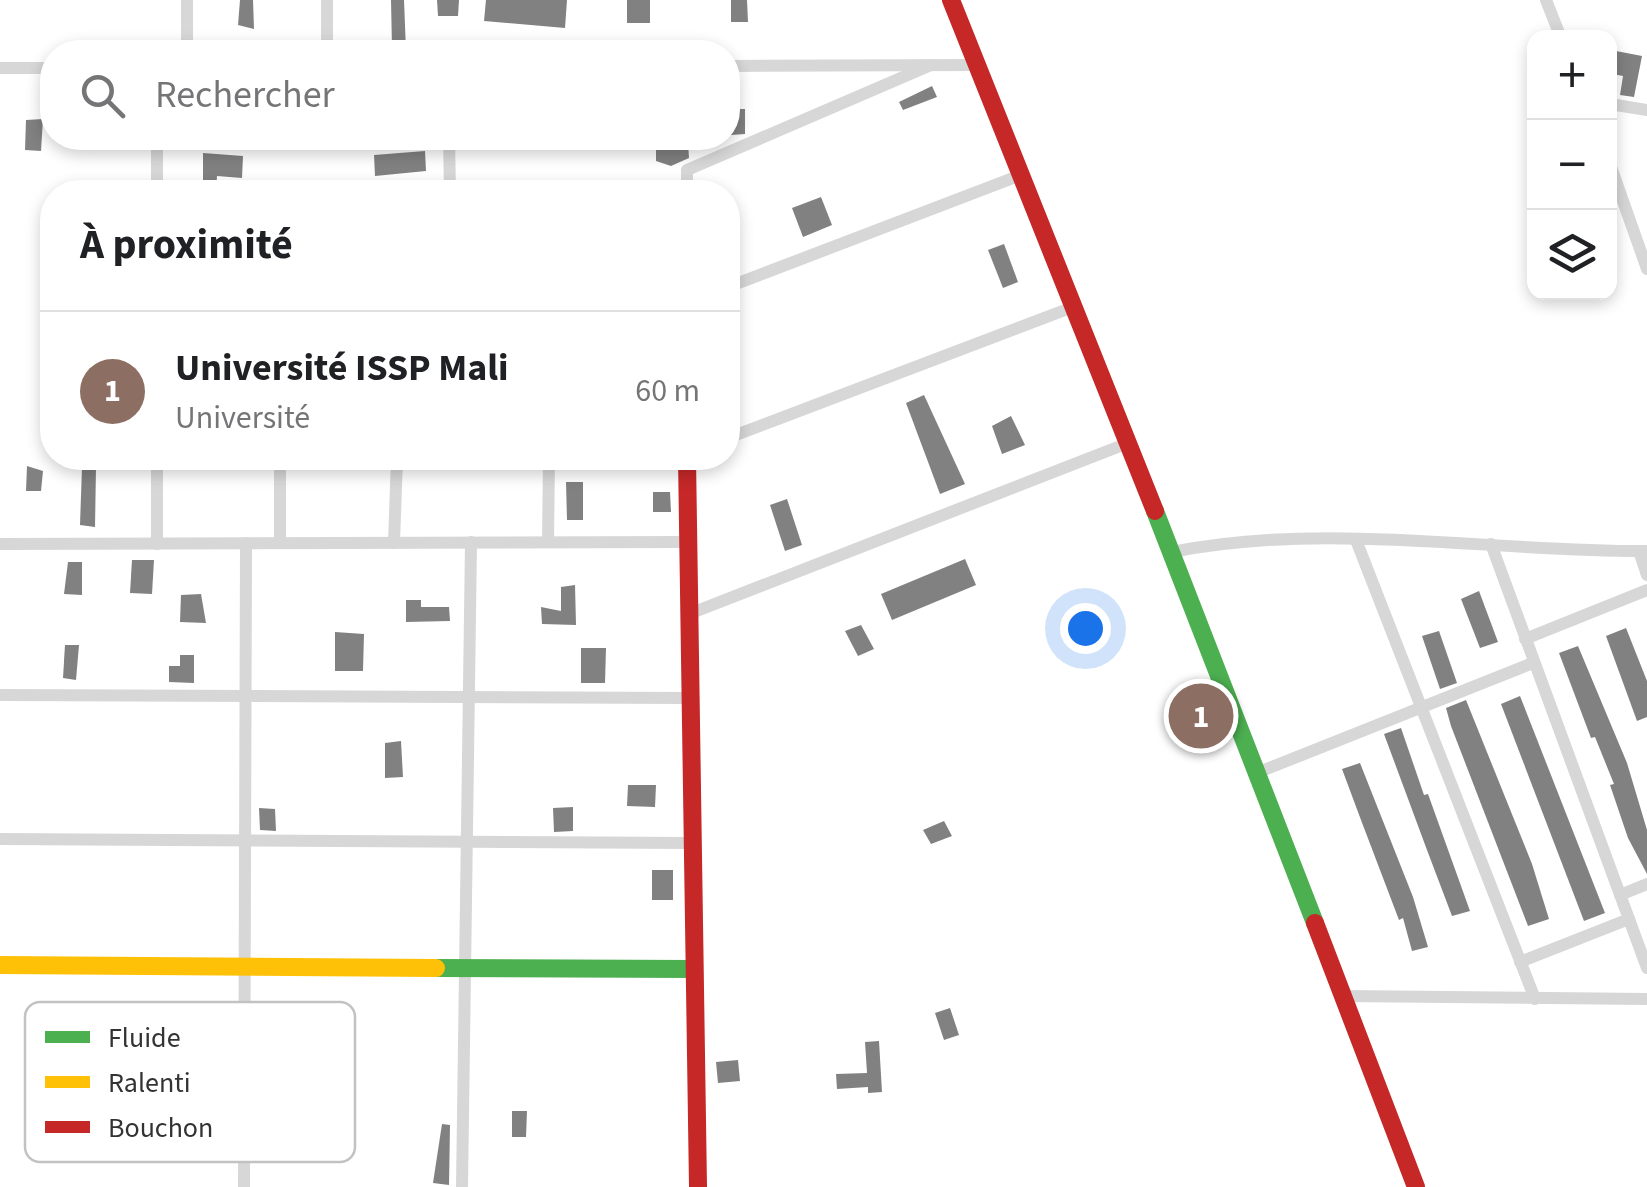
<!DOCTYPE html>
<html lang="fr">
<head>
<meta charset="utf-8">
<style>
	body { margin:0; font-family:"Source Sans 3",sans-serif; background:#f6f6f6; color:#202124 }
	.controls { position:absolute; right:30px; top:30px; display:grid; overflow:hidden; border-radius:20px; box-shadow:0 5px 15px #0003 }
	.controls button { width:90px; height:90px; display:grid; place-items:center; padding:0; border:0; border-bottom:2px solid #e0e0e0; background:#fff; color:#202124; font:50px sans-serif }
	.you { position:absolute; left:1085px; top:628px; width:35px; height:35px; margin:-25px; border:8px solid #fff; border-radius:50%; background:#1a73e8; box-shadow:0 0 0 15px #1a73e833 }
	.badge { display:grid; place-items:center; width:65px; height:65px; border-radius:50%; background:#7a7a7a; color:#fff; font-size:32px; font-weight:700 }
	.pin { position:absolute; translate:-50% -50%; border:5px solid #fff; box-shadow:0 2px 10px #0006 }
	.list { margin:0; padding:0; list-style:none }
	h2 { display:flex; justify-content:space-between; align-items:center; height:130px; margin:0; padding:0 40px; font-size:42px }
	h2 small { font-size:32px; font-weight:400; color:#757577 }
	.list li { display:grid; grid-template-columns:65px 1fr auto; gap:30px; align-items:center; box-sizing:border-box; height:160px; padding:0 40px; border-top:2px solid #e0e0e0 }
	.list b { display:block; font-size:38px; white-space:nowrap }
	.list p { margin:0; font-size:32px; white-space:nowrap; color:#757577 }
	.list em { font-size:32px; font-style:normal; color:#757577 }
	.icon { flex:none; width:55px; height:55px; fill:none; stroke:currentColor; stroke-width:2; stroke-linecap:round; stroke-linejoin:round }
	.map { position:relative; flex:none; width:1647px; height:1187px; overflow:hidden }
	.search { position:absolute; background:#fff; box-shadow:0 5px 15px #0003; left:40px; top:40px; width:700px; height:110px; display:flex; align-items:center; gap:25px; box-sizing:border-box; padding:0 35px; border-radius:40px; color:#757577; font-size:38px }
	.panel { position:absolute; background:#fff; box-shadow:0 5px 15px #0003; left:40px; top:180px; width:700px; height:290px; border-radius:40px }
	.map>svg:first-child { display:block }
	.building { fill:#818181 }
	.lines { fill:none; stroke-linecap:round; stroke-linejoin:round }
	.street { stroke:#d7d7d7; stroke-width:12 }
	.fast { stroke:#4caf50; stroke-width:18 }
	.slow { stroke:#ffc107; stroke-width:18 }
	.jam { stroke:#c62828; stroke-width:18 }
	.key { fill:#fff; stroke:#c2c2c2; stroke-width:2.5 }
	.key-label { font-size:28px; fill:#333 }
</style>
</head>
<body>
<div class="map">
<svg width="1647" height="1187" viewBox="0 0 1647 1187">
	<rect width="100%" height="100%" fill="#fff"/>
	<!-- building -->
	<g class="building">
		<path d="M240,0H253L254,29L238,25Z"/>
		<path d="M391,0H404L406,51L392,48Z"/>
		<path d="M437,0H459L458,16H438Z"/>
		<path d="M486,0H567L565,28L484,21Z"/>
		<rect x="627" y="0" width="23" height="23"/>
		<path d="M731,0H747L748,22H731Z"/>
		<path d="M1616,51L1642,56L1634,97L1620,95L1623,76L1612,74Z"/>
		<path d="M932,86L937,97L903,110L899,102Z"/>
		<path d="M729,109H745V134L731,135Z"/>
		<path d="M43,119L41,151L25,150L26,120Z"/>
		<path d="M688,141L689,158L671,166L656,161V146Z"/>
		<path d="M425,151L426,171L375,176L374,155Z"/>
		<path d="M203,153L243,156L242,178L217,176L216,192H203Z"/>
		<path d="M821,197L832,225L803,237L792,208Z"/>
		<path d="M1004,244L1018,282L1003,288L988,250Z"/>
		<path d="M924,395L965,484L940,494L906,403Z"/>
		<path d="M1011,416L1025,445L1002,454L992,426Z"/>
		<path d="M27,466L43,471L41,491H26Z"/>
		<path d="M82,467H96L95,527L80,525Z"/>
		<path d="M566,482H583V520H567Z"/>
		<path d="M653,492H670L671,512H653Z"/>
		<path d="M787,499L802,545L785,551L770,505Z"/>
		<path d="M965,559L976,585L892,620L881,594Z"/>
		<path d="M132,560H154L152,594L130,593Z"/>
		<path d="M68,562H82V595L64,594Z"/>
		<path d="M575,585L576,625L542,624L541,607L561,611V587Z"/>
		<path d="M1479,591L1498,642L1480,648L1461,599Z"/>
		<path d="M201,594L206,623L180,622L181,595Z"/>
		<path d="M406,600H421V607H449L450,621L406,622Z"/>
		<path d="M861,625L874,649L858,656L845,631Z"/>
		<path d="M1626,628L1647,681V717L1637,721L1606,636Z"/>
		<path d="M1439,631L1457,683L1440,689L1422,636Z"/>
		<path d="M335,632L364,634L363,671H335Z"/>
		<path d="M65,645H79L76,680L63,678Z"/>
		<path d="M1578,646L1627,763L1647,830V874L1628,838L1610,785L1614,784L1595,737L1591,738L1559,653Z"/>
		<path d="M581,648H606L605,683H581Z"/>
		<path d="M180,655H194V683L169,682V666H180Z"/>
		<path d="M1520,696L1605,913L1584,921L1501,704Z"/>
		<path d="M1466,700L1532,864L1549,919L1528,926L1451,726L1446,708Z"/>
		<path d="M1401,728L1424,795L1428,794L1470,911L1452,916L1427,850L1384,734Z"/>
		<path d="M401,741L403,777L385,778V743Z"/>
		<path d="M1360,763L1413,897L1428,947L1412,951L1403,918L1399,920L1361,820L1342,769Z"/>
		<path d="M628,785H656L655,807L627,806Z"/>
		<path d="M573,807V831L554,832L553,808Z"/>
		<path d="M259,808L275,809L276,831L260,830Z"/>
		<path d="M944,821L952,836L931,844L923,830Z"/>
		<rect x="652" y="870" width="21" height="30"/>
		<path d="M950,1008L959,1035L944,1040L935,1013Z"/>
		<path d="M879,1041L882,1092L868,1093V1087L837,1089L836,1074L867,1073L865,1042Z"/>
		<path d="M738,1060L740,1081L718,1083L716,1062Z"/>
		<path d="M512,1111H527L526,1137H512Z"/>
		<path d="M442,1124L450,1125L449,1185L433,1183Z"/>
	</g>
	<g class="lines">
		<!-- street -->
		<g class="street">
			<path d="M327,0V52"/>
			<path d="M1546,0L1561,38"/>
			<path d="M187,52V0"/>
			<path d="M728,66L977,65"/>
			<path d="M0,68H52"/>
			<path d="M1610,104L1647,110"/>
			<path d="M157,138V192"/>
			<path d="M449,138L450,192"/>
			<path d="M1610,164L1647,269"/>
			<path d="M687,192V170L931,65"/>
			<path d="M728,287L1021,175"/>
			<path d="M728,438L1073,307"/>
			<path d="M157,458V544"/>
			<path d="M280,458V543"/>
			<path d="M1356,540L1535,999"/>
			<path d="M548,542L549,458"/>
			<path d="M394,543L397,458"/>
			<path d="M0,544L688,542"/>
			<path d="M1491,544L1647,968"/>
			<path d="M1639,551L1647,575"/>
			<path d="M1172,552C1327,521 1490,552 1647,551"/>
			<path d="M689,614L1128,443"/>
			<path d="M1525,639L1647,590"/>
			<path d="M0,695L690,698"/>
			<path d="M1254,774L1533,663"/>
			<path d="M0,839L692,843"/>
			<path d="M1620,895L1647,884"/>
			<path d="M1520,962L1629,919"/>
			<path d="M1341,996L1647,999"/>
			<path d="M244,1187L246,543"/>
			<path d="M462,1187L471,542"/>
		</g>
		<!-- fast -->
		<g class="fast">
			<path d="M1155,511L1315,923"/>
			<path d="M436,968L694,969"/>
		</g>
		<!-- slow -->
		<path class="slow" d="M0,965L436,968"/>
		<!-- jam -->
		<g class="jam">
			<path d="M951,0L1155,511"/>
			<path d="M687,458L698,1187"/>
			<path d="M1315,923L1416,1187"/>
		</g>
	</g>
	<!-- legend -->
	<rect x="25" y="1002" width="330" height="160" rx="15" class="key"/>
	<rect x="45" y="1031" width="45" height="12" fill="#4caf50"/>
	<rect x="45" y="1076" width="45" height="12" fill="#ffc107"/>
	<rect x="45" y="1121" width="45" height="12" fill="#c62828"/>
	<g class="key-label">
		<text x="108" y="1047">Fluide</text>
		<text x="108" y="1092">Ralenti</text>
		<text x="108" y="1137">Bouchon</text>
	</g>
</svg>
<div class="controls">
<button>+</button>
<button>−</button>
<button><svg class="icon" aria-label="layers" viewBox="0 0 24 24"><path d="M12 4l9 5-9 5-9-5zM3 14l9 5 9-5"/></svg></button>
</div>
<div class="you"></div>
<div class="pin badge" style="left:1201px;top:716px;background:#8d6e63">1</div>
<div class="search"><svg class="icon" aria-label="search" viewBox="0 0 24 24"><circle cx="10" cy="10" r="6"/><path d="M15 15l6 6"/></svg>Rechercher</div>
<section class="panel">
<h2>À proximité<small></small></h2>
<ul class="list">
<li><span class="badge" style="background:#8d6e63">1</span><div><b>Université ISSP Mali</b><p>Université</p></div><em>60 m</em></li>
</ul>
</section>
</div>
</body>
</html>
